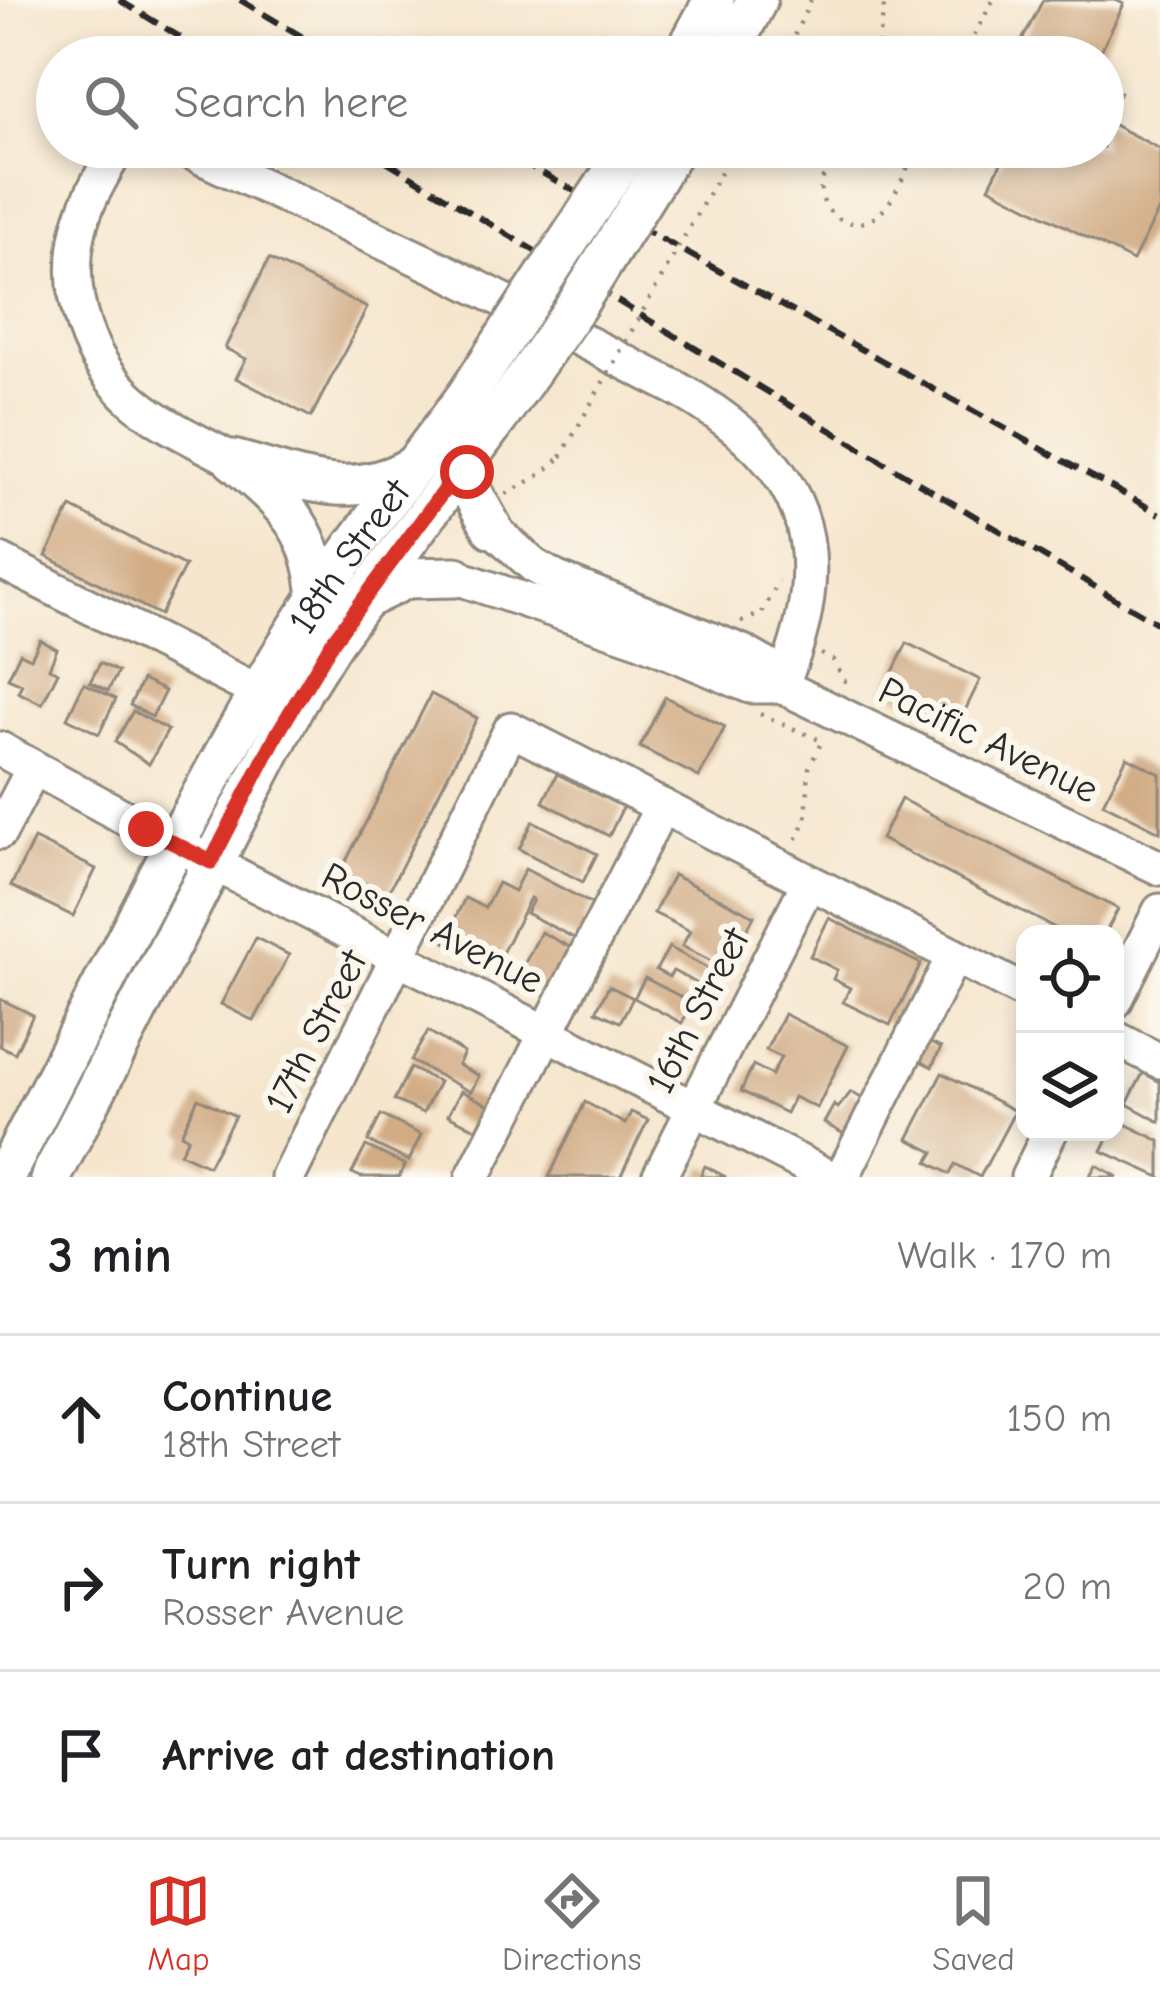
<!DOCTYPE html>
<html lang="en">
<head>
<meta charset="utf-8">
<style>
	body { margin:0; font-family:"Comic Neue",sans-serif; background:#f2f2f2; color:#202124 }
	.controls { position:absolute; right:36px; bottom:36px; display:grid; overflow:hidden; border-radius:24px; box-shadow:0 6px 18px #0003 }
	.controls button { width:108px; height:108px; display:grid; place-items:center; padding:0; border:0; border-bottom:3px solid #e0e0e0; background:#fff; color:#202124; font:60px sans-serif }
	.stop { position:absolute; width:36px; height:36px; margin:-27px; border:9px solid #d93025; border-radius:50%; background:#fff }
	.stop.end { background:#d93025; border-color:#fff; box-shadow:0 3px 12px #0008 }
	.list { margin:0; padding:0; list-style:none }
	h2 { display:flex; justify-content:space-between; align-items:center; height:156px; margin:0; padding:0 48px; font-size:51px }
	h2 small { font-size:39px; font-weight:400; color:#757577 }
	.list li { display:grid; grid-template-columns:78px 1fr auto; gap:36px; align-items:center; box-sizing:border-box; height:168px; padding:0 48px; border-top:3px solid #e0e0e0 }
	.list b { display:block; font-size:45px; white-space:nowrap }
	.list p { margin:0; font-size:39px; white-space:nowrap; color:#757577 }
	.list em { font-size:39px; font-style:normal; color:#757577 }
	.icon { flex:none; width:66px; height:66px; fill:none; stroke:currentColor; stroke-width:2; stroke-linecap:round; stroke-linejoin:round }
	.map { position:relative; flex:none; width:1160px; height:1177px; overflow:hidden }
	.search { position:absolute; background:#fff; box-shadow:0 6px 18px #0003; left:36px; right:36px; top:36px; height:132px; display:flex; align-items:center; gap:30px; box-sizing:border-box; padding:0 42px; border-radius:66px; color:#757577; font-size:45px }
	.sheet { height:660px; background:#fff }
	nav { display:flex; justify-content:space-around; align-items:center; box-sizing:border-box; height:168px; border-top:3px solid #e0e0e0; background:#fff; font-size:33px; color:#757577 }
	nav a { display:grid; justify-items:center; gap:6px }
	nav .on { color:#d93025 }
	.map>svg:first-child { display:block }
	.building { fill:#d1ac85 }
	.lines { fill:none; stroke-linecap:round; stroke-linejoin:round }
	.minor-casing { stroke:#90887c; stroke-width:39 }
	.major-casing { stroke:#90887c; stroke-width:45 }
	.path { stroke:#90887c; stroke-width:4.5; stroke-dasharray:3 9; stroke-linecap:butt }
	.minor { stroke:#fff; stroke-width:33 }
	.major { stroke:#fff; stroke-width:39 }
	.rail { stroke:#2b2b2b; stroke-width:6; stroke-dasharray:18 9; stroke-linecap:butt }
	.major-bridge-casing { stroke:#90887c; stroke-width:45; stroke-linecap:butt }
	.path-bridge { stroke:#90887c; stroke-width:4.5; stroke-dasharray:3 9; stroke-linecap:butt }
	.major-bridge { stroke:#fff; stroke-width:39 }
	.route { stroke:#d93025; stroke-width:15 }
	.labels { text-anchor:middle; stroke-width:12; stroke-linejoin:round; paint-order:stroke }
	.street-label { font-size:39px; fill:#2b2b2b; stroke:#fbf7ec }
</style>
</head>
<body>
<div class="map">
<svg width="1160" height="1177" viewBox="0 0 1160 1177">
	<rect width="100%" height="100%" fill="#fbf7ec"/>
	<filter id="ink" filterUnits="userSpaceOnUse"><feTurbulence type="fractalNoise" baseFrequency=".00833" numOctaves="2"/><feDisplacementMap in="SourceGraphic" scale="24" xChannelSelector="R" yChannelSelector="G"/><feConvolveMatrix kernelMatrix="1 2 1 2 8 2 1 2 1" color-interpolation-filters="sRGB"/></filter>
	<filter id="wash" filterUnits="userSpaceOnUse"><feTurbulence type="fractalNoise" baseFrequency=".004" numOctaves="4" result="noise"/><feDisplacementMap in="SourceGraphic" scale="48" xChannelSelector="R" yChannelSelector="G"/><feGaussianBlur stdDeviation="2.7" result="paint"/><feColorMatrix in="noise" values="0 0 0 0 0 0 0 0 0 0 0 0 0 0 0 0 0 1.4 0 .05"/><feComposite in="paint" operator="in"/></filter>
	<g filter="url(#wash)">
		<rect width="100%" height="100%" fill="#f6e6ce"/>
		<g id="blocks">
			<!-- building -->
			<g class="building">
				<path d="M1043,0H1115L1124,4L1098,57H1037L1018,48Z"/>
				<path d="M1103,84L1120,92L1106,121L1160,149V208L1133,261L989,187L1009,147H1103Z"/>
				<path d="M269,259L367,308L311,417L236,378L246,359L225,348Z"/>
				<path d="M71,507L185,566L160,615L46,556Z"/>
				<path d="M40,640L57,649L49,668L58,672L42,704L18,692L22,684L8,678L20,653L31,658Z"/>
				<path d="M907,643L980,680L957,727L884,690Z"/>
				<path d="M100,663L118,672L108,691L90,682Z"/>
				<path d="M142,680L165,691L152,717L130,705Z"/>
				<path d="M84,683L116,699L99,734L67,718Z"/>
				<path d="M431,694L477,718L387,895L341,871Z"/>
				<path d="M665,697L725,727L699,777L640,747Z"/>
				<path d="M133,711L168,730L149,764L115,742Z"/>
				<path d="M1127,757L1160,774V832L1103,803Z"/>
				<path d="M557,774L623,807L609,836L543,802Z"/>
				<path d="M901,799L1118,909L1105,934H1067L881,839Z"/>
				<path d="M533,821L597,854L583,882L519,849Z"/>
				<path d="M34,839L96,869L73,916L11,886Z"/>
				<path d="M525,869L592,904L583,922L593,927L584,943L526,913L533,900L530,898L495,967L444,941L465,898L485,908L498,883L514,891Z"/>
				<path d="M673,875L754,916L727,969L682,946L690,931L654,913Z"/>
				<path d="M829,918L921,964L890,1025L843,1002L850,988L833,979L837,970L810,956Z"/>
				<path d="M541,932L581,953L556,1001L516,980Z"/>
				<path d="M256,938L289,955L254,1021L221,1004Z"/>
				<path d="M669,947L709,969L700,985L673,971L669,977L656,970Z"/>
				<path d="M645,978L693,1003L682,1023L634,998Z"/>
				<path d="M609,986L633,998L620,1022L596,1011Z"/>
				<path d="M0,999L33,1015L15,1053L0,1046Z"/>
				<path d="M784,1014L848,1046L817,1108L794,1097L786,1113L741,1091L753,1065L772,1075L781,1057L766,1050Z"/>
				<path d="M428,1031L464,1053L458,1065L479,1076L471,1092L411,1061Z"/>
				<path d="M924,1040L941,1048L932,1067L915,1058Z"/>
				<path d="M410,1068L439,1082L423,1113L394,1100Z"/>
				<path d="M942,1073L1015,1111L980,1177L955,1164L950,1174L928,1162L934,1152L908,1139Z"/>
				<path d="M1143,1073L1160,1082V1122L1127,1104Z"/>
				<path d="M461,1091L489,1105L477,1129L448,1115Z"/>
				<path d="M851,1092L863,1099L844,1134L824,1123L834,1105L838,1108Z"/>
				<path d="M198,1098L235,1116L208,1166L180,1153L188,1138L181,1134Z"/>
				<path d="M585,1102L625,1124L631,1112L648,1120L620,1177H549Z"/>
				<path d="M381,1115L421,1135L409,1161L368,1141Z"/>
				<path d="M1117,1120L1160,1141V1177L1102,1151L1111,1132H1115Z"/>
				<path d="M366,1146L405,1165L399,1177H361L352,1173Z"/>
				<path d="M1096,1165L1118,1177H1089Z"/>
				<path d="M705,1166L726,1177H700Z"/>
			</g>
		</g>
	</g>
	<g filter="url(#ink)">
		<use href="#blocks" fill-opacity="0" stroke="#90887c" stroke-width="3"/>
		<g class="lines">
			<defs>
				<g id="minor">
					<path d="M118,147C103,174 86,200 79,230C64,294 87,363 137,404C165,427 202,443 233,460"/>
					<path d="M180,147L449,273L676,388C806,460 840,549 781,686"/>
					<path d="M492,528L533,565L555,578L743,652L766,665L781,686"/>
					<path d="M0,561L260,693"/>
					<path d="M456,577L636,638L750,686H781L1160,868"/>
					<path d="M0,749L146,829L829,1177"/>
					<path d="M0,832L33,769"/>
					<path d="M1115,1001L1160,911"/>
					<path d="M1115,1038L1160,1061"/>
					<path d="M288,1177L511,729L1025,992"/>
					<path d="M473,1177L662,806"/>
					<path d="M659,1177L809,882"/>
					<path d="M842,1177L954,956"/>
					<path d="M1028,1177L1050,1132"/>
				</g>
				<g id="major">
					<path d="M683,57L714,0"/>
					<path d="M727,57L757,0"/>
					<path d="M467,459L468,485L492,528"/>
					<path d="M233,460C298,477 347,503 410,468"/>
					<path d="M237,463C287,508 313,528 319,598"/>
					<path d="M368,597L407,578L456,577"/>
					<path id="s1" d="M4,1177C96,1002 182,820 284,650C338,562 404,480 466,397"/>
					<path d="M51,1177L303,689L333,641L500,415"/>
				</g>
			</defs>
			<!-- minor casing -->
			<use href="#minor" class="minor-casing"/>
			<!-- major casing -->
			<use href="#major" class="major-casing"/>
			<!-- path -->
			<g class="path">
				<path d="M784,57L811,0"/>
				<path d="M877,57L885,0"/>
				<path d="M963,57L993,0"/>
				<path d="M844,147C834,159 821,173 821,189C822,219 856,233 878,215C897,199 906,168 917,147"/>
				<path d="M719,175L734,147"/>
				<path d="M506,494L542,474L561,457"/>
				<path d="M762,613L779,581"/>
				<path d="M741,622L762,613"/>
				<path d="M821,654L833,660L847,685"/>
				<path d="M760,714L822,741L809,768L806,820L795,842"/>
			</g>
			<!-- minor -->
			<use href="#minor" class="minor"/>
			<!-- major -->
			<use href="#major" class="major"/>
			<!-- rail -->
			<g class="rail">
				<path d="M119,0L213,57"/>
				<path d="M240,0L337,57"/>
				<path d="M363,147L900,472L1160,625"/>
				<path d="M495,147L1160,514"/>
			</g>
			<defs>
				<g id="major-bridge">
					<path d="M466,397L630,147"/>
					<path d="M500,415L576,306L672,152"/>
				</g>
			</defs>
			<!-- major-bridge casing -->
			<use href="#major-bridge" class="major-bridge-casing"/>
			<!-- path-bridge -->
			<path class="path-bridge" d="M561,457L719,175"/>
			<!-- major-bridge -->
			<use href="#major-bridge" class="major-bridge"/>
		</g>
	</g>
	<g class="lines" filter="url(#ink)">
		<!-- route -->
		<path class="route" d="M146,829L211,862L277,734L333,641L467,459V472"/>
	</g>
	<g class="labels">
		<!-- street labels -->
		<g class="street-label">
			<text dy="14" stroke="none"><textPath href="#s1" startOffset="711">18th Street</textPath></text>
			<text transform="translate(989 739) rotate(26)" y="14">Pacific Avenue</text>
			<text transform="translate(433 927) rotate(27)" y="14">Rosser Avenue</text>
			<text transform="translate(697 1010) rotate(-63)" y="14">16th Street</text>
			<text transform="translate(315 1031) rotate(-63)" y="14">17th Street</text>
		</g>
	</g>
</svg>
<div class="controls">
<button><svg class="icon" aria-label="locate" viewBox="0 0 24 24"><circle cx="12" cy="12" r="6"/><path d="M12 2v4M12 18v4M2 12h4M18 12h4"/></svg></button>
<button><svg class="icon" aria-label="layers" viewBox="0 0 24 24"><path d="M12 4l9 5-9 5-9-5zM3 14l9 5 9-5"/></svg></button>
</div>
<div class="stop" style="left:467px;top:472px"></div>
<div class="stop end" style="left:146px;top:829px"></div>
<div class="search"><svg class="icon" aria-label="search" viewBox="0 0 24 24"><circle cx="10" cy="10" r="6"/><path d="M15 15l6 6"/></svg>Search here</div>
</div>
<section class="sheet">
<h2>3 min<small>Walk · 170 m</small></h2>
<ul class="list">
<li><svg class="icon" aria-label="ahead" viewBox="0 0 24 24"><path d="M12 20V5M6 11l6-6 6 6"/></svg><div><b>Continue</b><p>18th Street</p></div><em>150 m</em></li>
<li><svg class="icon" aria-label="right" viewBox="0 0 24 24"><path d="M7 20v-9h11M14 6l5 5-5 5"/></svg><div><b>Turn right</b><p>Rosser Avenue</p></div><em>20 m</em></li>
<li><svg class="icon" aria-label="arrive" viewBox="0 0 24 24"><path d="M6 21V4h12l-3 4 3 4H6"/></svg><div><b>Arrive at destination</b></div></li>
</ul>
</section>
<nav>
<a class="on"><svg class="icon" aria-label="map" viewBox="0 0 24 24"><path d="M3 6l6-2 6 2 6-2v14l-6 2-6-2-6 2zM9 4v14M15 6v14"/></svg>Map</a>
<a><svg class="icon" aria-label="directions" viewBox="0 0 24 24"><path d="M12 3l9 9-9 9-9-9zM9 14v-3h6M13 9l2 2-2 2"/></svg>Directions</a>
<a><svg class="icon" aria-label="saved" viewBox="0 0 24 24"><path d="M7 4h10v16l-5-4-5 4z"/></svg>Saved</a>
</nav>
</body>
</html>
